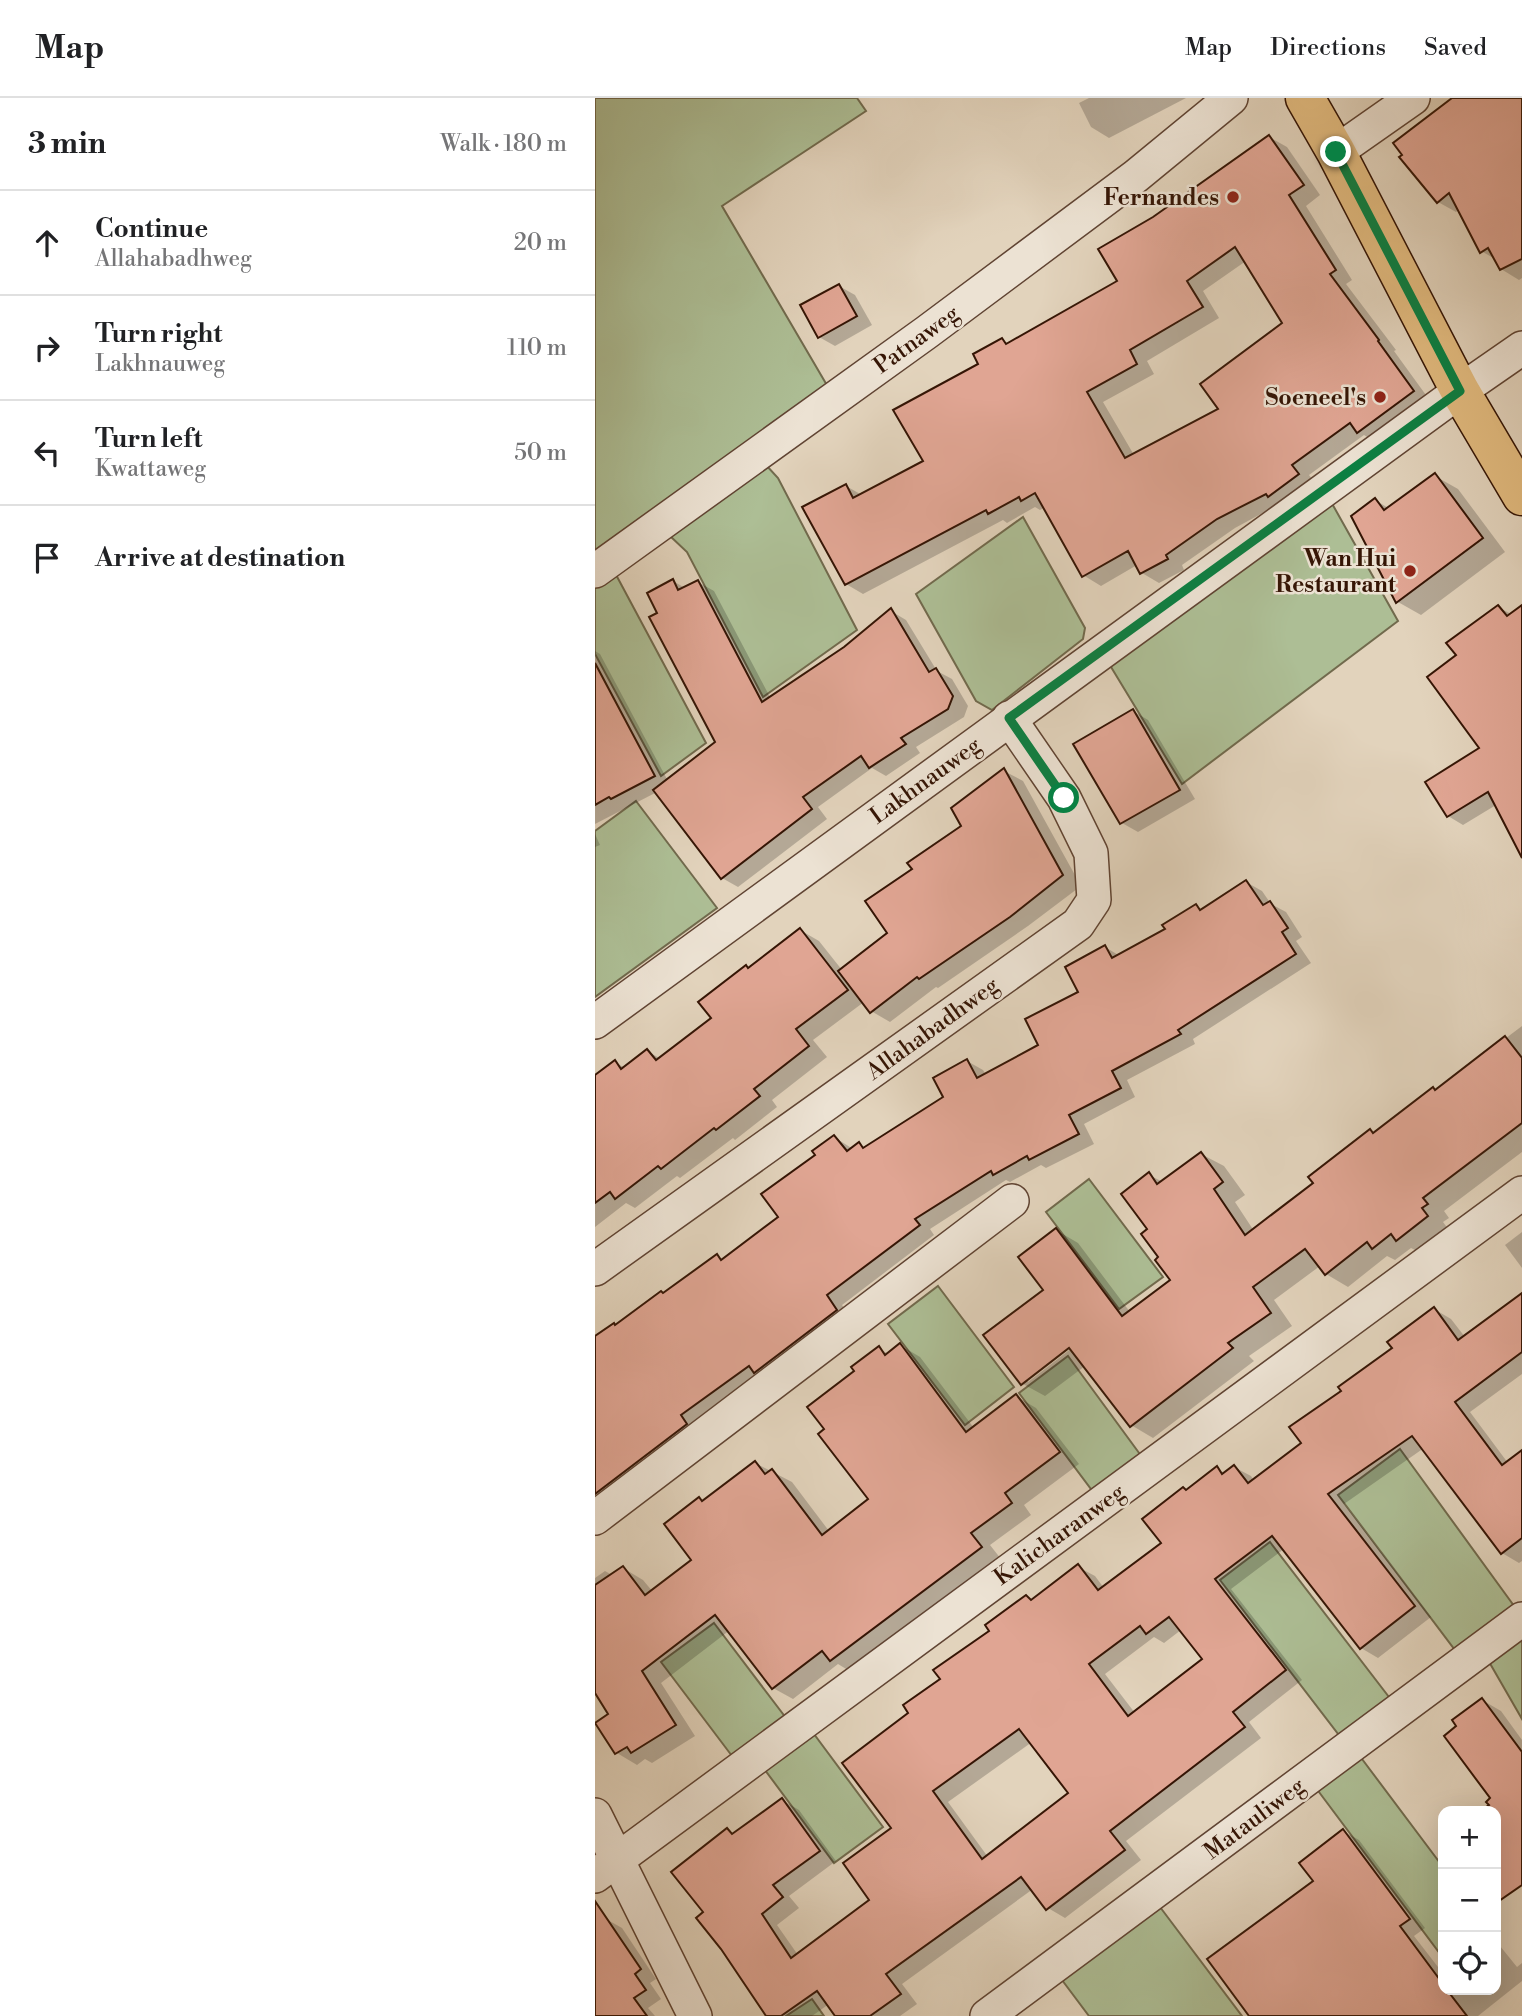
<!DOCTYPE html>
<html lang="en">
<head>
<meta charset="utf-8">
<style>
	body { margin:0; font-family:"Libre Bodoni",serif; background:#f6f6f6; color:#202124 }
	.controls { position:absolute; right:21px; bottom:21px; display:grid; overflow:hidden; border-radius:14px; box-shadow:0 7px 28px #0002 }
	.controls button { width:63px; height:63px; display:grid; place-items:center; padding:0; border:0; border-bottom:2px solid #e0e0e0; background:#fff; color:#202124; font:35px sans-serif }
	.stop { position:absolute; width:21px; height:21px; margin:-16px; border:5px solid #0b8043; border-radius:50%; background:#fff }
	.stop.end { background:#0b8043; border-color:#fff; box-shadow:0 2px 7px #0008 }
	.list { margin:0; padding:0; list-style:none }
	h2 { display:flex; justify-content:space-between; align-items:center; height:91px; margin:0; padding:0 28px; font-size:30px }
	h2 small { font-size:23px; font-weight:400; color:#757577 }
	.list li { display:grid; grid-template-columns:46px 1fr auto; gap:21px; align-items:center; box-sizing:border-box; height:105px; padding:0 28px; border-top:2px solid #e0e0e0 }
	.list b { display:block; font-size:26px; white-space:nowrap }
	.list p { margin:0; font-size:23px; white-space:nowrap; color:#757577 }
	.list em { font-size:23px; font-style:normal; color:#757577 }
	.icon { flex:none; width:38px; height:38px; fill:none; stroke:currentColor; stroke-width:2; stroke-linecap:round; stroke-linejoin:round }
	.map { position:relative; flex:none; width:927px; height:1918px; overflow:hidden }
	header { display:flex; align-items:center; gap:42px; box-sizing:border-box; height:98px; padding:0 35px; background:#fff; border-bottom:2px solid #e0e0e0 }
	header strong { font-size:33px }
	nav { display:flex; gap:38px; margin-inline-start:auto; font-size:24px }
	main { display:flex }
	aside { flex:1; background:#fff }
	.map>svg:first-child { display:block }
	.green { fill:#adbe95; stroke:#716a4d; stroke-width:2 }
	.shadow { fill:#0003; fill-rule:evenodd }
	.building { fill:#e0a593; stroke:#351505; stroke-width:2; fill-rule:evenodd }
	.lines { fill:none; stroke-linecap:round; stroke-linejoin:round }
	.street-casing { stroke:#604433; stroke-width:36 }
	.primary-casing { stroke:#351505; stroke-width:41 }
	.street { stroke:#ece2d3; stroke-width:33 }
	.primary { stroke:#e1ba7e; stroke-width:38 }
	.route { stroke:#0b8043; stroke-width:9 }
	.poi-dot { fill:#8f2418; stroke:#ece2d3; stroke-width:2.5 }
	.labels { text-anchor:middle; stroke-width:5; stroke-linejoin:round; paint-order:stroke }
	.poi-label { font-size:23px; font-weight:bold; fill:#351505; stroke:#ece2d3; text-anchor:end }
	.street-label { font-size:23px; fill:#351505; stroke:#ece2d3 }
</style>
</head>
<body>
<header>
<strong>Map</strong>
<nav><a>Map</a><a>Directions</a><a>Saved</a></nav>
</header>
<main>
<aside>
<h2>3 min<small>Walk · 180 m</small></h2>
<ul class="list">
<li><svg class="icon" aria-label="ahead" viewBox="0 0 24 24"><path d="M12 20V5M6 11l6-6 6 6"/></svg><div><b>Continue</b><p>Allahabadhweg</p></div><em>20 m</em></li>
<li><svg class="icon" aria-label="right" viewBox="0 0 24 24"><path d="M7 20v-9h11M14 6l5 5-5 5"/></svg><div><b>Turn right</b><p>Lakhnauweg</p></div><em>110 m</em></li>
<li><svg class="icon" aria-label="left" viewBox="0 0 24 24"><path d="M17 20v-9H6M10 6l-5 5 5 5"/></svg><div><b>Turn left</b><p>Kwattaweg</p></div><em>50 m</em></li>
<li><svg class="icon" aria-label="arrive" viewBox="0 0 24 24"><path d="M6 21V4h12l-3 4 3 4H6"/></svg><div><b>Arrive at destination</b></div></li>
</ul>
</aside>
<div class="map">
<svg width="927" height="1918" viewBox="0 0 927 1918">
	<rect width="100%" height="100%" fill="#e2d3bc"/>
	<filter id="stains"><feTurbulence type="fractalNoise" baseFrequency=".00286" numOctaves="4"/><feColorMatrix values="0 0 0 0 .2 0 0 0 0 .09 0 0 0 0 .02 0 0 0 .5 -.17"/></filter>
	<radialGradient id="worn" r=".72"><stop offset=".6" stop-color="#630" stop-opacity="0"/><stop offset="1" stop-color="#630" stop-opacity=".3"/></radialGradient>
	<!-- green -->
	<g class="green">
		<path d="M0,0H262L271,13L127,108L233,289L0,457Z"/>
		<path d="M171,367L183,380L262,532L168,599L92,454L74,437Z"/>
		<path d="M735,402L803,523L587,686L513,564Z"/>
		<path d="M428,419L490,530L488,541L397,612L381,603L321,496Z"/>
		<path d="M19,473L111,645L66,678L0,556V487Z"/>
		<path d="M41,703L122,810L0,899V733Z"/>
		<path d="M494,1081L568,1179L524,1211L451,1114Z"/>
		<path d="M343,1188L419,1289L370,1327L293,1226Z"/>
		<path d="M473,1258L547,1359L499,1395L424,1295Z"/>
		<path d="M805,1351L922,1512L863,1556L743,1397Z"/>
		<path d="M675,1444L797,1603L747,1641L625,1482Z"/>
		<path d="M119,1525L191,1620L137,1658L66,1564Z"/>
		<path d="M927,1538V1621L893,1562Z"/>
		<path d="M216,1632L288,1729L239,1765L167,1668Z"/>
		<path d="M764,1657L848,1769V1849L843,1853L721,1690Z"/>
		<path d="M565,1809L647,1918H494L467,1882Z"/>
		<path d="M217,1901L229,1918H191Z"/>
	</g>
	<!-- shadow -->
	<g class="shadow">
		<path d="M494,0H591L514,40L496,29L484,5Z"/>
		<path d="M859,0H927V180L924,182L906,171L902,162L886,153L864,111L861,114L843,104Z"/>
		<path d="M674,39L692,49L725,97L711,108L757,182L751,186L801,252L799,253L836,304L780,344L769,337L714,377L721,386L640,430L587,467L589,472L564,485L547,475L542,467L506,488L488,477L450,409L445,412L440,409L412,425L408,422L268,496L251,486V388L267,397L330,364L385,267L407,242L414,246L525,184L559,120ZM651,163L689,226L626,312L539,357L508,304L559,276L552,263L624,220L608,193Z"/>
		<path d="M244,188L260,197L277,227L240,248L224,239Z"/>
		<path d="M840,378L863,391L910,454L826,517L803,504L759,418L780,402L795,411Z"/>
		<path d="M78,483L90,490L103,484L119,493L176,601L250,551L296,513L311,522L342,573L357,581L373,608L369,619L321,649L325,655L291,678L277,670L223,709L232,721L143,789L127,780L62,694L0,726V553L5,556L73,683L122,645L64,516Z"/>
		<path d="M903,509L916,516L927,509V734L901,707L868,727L853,718L886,650L863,558Z"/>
		<path d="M538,613L553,622L600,701L543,734L527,725Z"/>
		<path d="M409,673L428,683L486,788L433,828L343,890L341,889L295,924L276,913L269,904L218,942L232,959L177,1002L182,1009L140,1042L138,1040L85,1080L82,1078L40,1110L31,1105L0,1129V979L20,964L30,970L52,953L66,961L119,920L154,871L205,832L224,843L247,872L294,835L319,771L368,728Z"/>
		<path d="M0,736L5,747L0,749Z"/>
		<path d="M651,784L667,793L676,806L691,814L707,839L701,843L716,865L598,941L600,946L532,982L540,999L489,1026L499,1046L451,1070L446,1067L415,1084L411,1082L335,1131L339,1137L247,1207L257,1221L16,1404L0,1395V1240L21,1229L70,1197L122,1158L129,1162L186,1119L223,1057L239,1039L258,1051L264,1046L271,1050L350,999L372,963L388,972L391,977L446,948L485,894L510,849L525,858L573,832L601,808L607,812Z"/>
		<path d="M927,928V1054L849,1113L854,1120L848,1124L854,1132L824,1154L816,1150L800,1162L792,1158L753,1189L731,1176L725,1168L679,1202L697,1228L654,1258L659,1263L558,1340L536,1327L490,1268L450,1298L428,1286L450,1192L461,1132L483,1145L535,1214L577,1183L565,1160L555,1131L554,1077L568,1084L606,1056L629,1068L650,1097L640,1104L659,1133L721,1085L776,1033L780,1036L841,993ZM480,1243L482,1246L433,1284V1280Z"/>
		<path d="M927,1134V1170L910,1147Z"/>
		<path d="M927,1197V1276L875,1314L913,1365L927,1354V1463L924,1465L907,1455L829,1350L749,1406L836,1519L783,1560L766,1550L689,1451L636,1491L707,1582L654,1624L666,1640L531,1743L546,1762L470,1820L453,1810L438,1791L307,1886L322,1906L305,1918H242L234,1906L217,1918H173L110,1814L132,1732L140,1736L187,1702L204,1712L241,1763L194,1798L204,1810L182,1827L203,1857L277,1803L299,1731L316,1616L347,1581L432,1499L438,1502L483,1469L500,1478L509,1490L568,1446L592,1393L622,1371L630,1375L639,1369L656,1378L659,1383L708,1346L749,1294L799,1251L839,1211L856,1221L870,1239ZM586,1532L610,1561L540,1615L510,1576L559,1539L569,1545ZM437,1644L476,1695L393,1759L353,1704Z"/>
		<path d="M305,1247L325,1259L379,1330L421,1298L441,1310L484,1366L429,1407L436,1417L395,1447L406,1461L256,1574L243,1566L198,1601L178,1590L135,1532L66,1585L100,1638L57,1665L50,1661L42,1667L22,1655L16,1617L0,1592V1480L10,1473L17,1477L28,1470L48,1482L58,1494L99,1463L104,1401L108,1404L160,1365L197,1384L234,1433L276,1402L232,1331L261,1273L284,1250L293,1256Z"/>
		<path d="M887,1602L906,1613L927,1642V1763L901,1782V1713H888L896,1708L898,1701Z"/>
		<path d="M748,1733L764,1742L830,1830L819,1838L843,1869L848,1864V1892H901V1843L922,1869L927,1865V1883L883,1918H656L720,1783Z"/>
		<path d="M11,1821L27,1830L61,1881L55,1885L66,1901L53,1910L60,1918H0V1828Z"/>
	</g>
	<!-- building -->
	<g class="building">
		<path d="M857,0H927V161L905,172L893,150L885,155L854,95L842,105L804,59L807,57L798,45Z"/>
		<path d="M674,37L709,87L694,97L741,172L735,176L784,242L783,243L819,293L762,335L755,325L697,367L704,376L673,399L671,396L622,421L571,457L573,461L545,476L533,453L487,479L440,395L426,403L424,399L393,416L391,412L250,487L207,409L251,386L258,400L328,363L298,312L383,266L378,256L407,240L411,246L522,183L503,151L558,119ZM640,149L687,225L605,286L623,311L530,360L492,294L542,266L535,252L608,209L592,183Z"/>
		<path d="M244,186L262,218L223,240L205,207Z"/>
		<path d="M840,375L888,440L801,505L756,418L780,400L789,412Z"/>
		<path d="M78,481L83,492L103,482L167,604L249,549L296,510L334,574L341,570L358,598L353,611L306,640L311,646L274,670L266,658L208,699L217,711L126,781L58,692L120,644L54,519L62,515L52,495Z"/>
		<path d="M903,507L912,518L927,507V760L893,694L852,719L830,684L884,650L832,579L861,557L851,545Z"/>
		<path d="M0,565L60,678L16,701L14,699L0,707Z"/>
		<path d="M538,611L585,692L525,726L478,646Z"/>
		<path d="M409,670L468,777L415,819L324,881L322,879L275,915L243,873L292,835L270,803L317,771L312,765L366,728L356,710Z"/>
		<path d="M651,782L668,807L675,803L693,830L687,834L701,856L583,932L586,936L517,973L526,990L474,1017L484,1036L434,1062L432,1058L398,1077L396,1073L320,1121L325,1127L232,1197L242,1212L159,1275L154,1268L86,1317L92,1326L0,1396V1238L19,1225L20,1227L66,1193L68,1195L122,1156L126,1162L183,1119L166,1096L220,1057L217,1053L239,1037L252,1053L264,1044L268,1050L348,999L338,980L372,961L382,980L443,947L430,921L483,894L470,869L510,847L517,860L570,831L567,827L601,806L605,812Z"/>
		<path d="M205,830L253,892L201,931L214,948L159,991L165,998L121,1032L119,1030L66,1071L63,1068L20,1101L15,1094L0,1105V977L20,962L26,971L52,951L61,962L116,920L103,904L151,867L153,870Z"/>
		<path d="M910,938L927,960V1025L828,1100L833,1106L827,1110L833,1118L801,1143L796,1136L777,1151L772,1144L730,1177L710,1151L658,1189L676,1215L633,1245L638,1250L535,1329L474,1250L426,1287L388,1237L448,1192L423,1159L461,1130L527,1218L575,1182L560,1162L563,1159L546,1136L552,1131L526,1096L554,1074L562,1086L606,1054L628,1084L619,1091L650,1137L718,1085L713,1079L775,1031L778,1035L838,989L840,992Z"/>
		<path d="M927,1195V1254L860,1304L907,1367L927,1352V1440L906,1456L817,1338L733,1396L820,1508L765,1551L677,1438L620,1481L691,1572L638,1614L650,1629L515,1733L530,1752L451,1812L426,1779L291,1876L306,1896L275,1918H240L222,1893L186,1918H171L126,1851L101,1820L108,1814L76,1774L132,1730L137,1736L187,1700L225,1753L178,1787L188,1799L167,1816L196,1860L274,1802L248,1765L296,1730L247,1665L313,1615L308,1607L345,1581L338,1572L394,1533L390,1527L431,1497L436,1502L483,1466L503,1492L566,1445L547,1421L588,1389L591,1392L622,1368L627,1376L639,1367L653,1385L706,1345L694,1329L746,1293L743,1289L797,1250L792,1244L839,1209L863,1242ZM574,1519L607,1561L533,1618L494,1566L545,1528L551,1536ZM424,1631L473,1695L387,1761L338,1693Z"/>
		<path d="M305,1245L371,1334L421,1296L465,1354L410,1395L417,1405L376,1435L387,1449L235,1563L227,1553L177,1591L120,1517L47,1573L81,1627L36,1655L32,1649L20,1656L0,1625L13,1616L0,1595V1487L28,1468L50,1497L96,1462L69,1426L104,1399L107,1403L160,1363L170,1376L177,1371L227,1437L273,1401L223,1336L229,1331L212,1309L259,1273L256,1269L284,1248L290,1257Z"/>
		<path d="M887,1600L927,1654V1787L901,1805V1713H885L894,1707L891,1704L895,1700L849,1638L861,1628L857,1622Z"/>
		<path d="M748,1731L815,1821L805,1828L848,1886V1892H852L872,1918H654L612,1861L718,1783L704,1765Z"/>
		<path d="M0,1803L46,1871L40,1876L51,1892L39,1900L52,1918H0Z"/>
	</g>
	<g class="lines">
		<defs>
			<g id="street">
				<path d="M741,54L818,0"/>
				<path d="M0,473L332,234L541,78L636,0"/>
				<path d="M0,924L865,293L927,250"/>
				<path d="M0,1171L483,826L499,802L496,755L469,700L414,620"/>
				<path d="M0,1420L417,1103"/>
				<path d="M0,1717L100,1918"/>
				<path d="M0,1778L927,1095"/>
				<path d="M392,1918L927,1521"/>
			</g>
			<path id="primary" d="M710,0L741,54L865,293L927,398"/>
		</defs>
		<!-- street casing -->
		<use href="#street" class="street-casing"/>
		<!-- primary casing -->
		<use href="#primary" class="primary-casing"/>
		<!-- street -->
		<use href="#street" class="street"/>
		<!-- primary -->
		<use href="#primary" class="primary"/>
	</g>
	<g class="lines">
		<!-- route -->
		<path class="route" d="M469,700L414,620L865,293L741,54"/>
	</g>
	<!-- markers -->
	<g class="poi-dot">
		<circle cx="638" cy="99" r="7"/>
		<circle cx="785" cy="299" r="7"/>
		<circle cx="815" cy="473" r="7"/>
	</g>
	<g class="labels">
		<!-- poi labels -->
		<g class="poi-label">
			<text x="624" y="107">Fernandes</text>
			<text x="771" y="307">Soeneel's</text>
			<text x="801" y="468">Wan Hui<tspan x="801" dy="26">Restaurant</tspan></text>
		</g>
		<!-- street labels -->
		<g class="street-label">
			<text transform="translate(321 241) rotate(-36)" y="8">Patnaweg</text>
			<text transform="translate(330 682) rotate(-36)" y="8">Lakhnauweg</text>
			<text transform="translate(337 930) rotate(-36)" y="8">Allahabadhweg</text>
			<text transform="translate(464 1436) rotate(-36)" y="8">Kalicharanweg</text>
			<text transform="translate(659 1720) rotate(-37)" y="8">Matauliweg</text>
		</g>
	</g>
	<rect width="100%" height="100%" filter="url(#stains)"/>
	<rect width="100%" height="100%" fill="url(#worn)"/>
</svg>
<div class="controls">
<button>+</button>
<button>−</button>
<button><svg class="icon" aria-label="locate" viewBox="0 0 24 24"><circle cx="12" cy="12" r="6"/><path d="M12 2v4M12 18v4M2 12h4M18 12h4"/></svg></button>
</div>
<div class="stop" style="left:469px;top:700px"></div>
<div class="stop end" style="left:741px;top:54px"></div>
</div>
</main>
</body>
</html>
